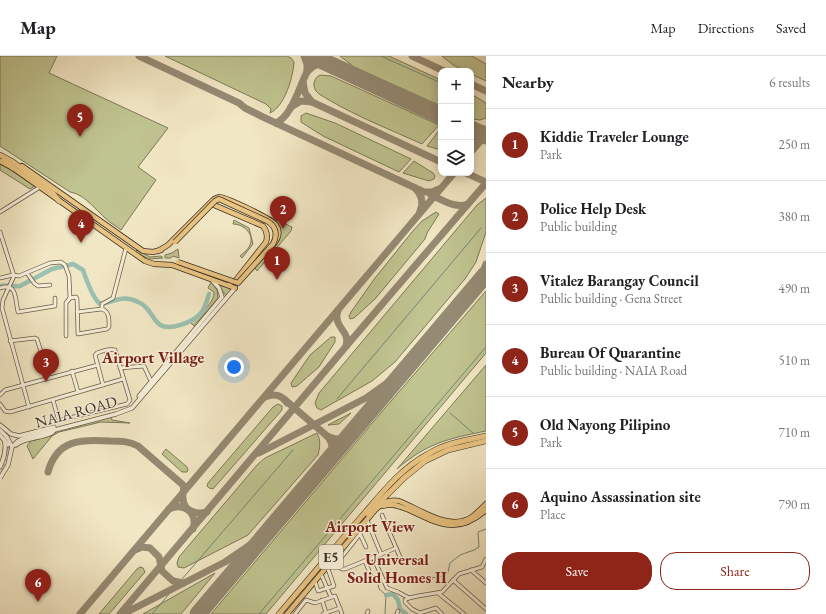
<!DOCTYPE html>
<html lang="en">
<head>
<meta charset="utf-8">
<style>
	body { margin:0; font-family:"EB Garamond",serif; background:#f6f6f6; color:#202124 }
	.controls { position:absolute; right:12px; top:12px; display:grid; overflow:hidden; border-radius:8px; box-shadow:0 2px 10px #0003 }
	.controls button { width:36px; height:36px; display:grid; place-items:center; padding:0; border:0; border-bottom:1px solid #e0e0e0; background:#fff; color:#202124; font:20px sans-serif }
	.you { position:absolute; left:234px; top:311px; width:14px; height:14px; margin:-10px; border:3px solid #fff; border-radius:50%; background:#1a73e8; box-shadow:0 0 0 6px #1a73e833 }
	.badge { display:grid; place-items:center; width:26px; height:26px; border-radius:50%; background:#8f2418; color:#fff; font-size:13px; font-weight:700 }
	.pin { position:absolute; translate:-50% -33px; filter:drop-shadow(0 1px 2px #0008) }
	.pin::after { content:''; position:absolute; top:21px; width:14px; height:12px; background:inherit; clip-path:polygon(0 0,100% 0,50% 100%) }
	.list { margin:0; padding:0; list-style:none }
	h2 { display:flex; justify-content:space-between; align-items:center; height:52px; margin:0; padding:0 16px; font-size:17px }
	h2 small { font-size:13px; font-weight:400; color:#757577 }
	.list li { display:grid; grid-template-columns:26px 1fr auto; gap:12px; align-items:center; box-sizing:border-box; height:72px; padding:0 16px; border-top:1px solid #e0e0e0 }
	.list b { display:block; font-size:15px; white-space:nowrap }
	.list p { margin:0; font-size:13px; white-space:nowrap; color:#757577 }
	.list em { font-size:13px; font-style:normal; color:#757577 }
	.actions { display:flex; gap:8px; padding:12px 16px }
	.actions a { flex:1; padding:9px 0; border:1px solid #8f2418; border-radius:16px; text-align:center; font-size:14px; color:#8f2418 }
	.actions .main { background:#8f2418; color:#fff }
	.icon { flex:none; width:22px; height:22px; fill:none; stroke:currentColor; stroke-width:2; stroke-linecap:round; stroke-linejoin:round }
	.map { position:relative; flex:none; width:486px; height:558px; overflow:hidden }
	header { display:flex; align-items:center; gap:24px; box-sizing:border-box; height:56px; padding:0 20px; background:#fff; border-bottom:1px solid #e0e0e0 }
	header strong { font-size:19px }
	nav { display:flex; gap:22px; margin-inline-start:auto; font-size:14px }
	main { display:flex }
	aside { flex:1; background:#fff }
	.map>svg:first-child { display:block }
	.green { fill:#c0c490; stroke:#7c7959 }
	.lines { fill:none; stroke-linecap:round; stroke-linejoin:round }
	.stream { stroke:#738678; stroke-width:1 }
	.river { stroke:#9bc0b1; stroke-width:4.5 }
	.taxiway { stroke:#958a73; stroke-width:7 }
	.runway { stroke:#958a73; stroke-width:17 }
	.tertiary-tunnel { stroke:#cdc2a4; stroke-width:3.5; stroke-dasharray:3.5 2; stroke-linecap:butt }
	.minor-casing { stroke:#665c4a; stroke-width:4.5 }
	.tertiary-casing { stroke:#665c4a; stroke-width:5 }
	.primary-casing { stroke:#382e22; stroke-width:6 }
	.motorway-casing { stroke:#382e22; stroke-width:6 }
	.minor { stroke:#f7efd9; stroke-width:3 }
	.tertiary { stroke:#f7efd9; stroke-width:3.5 }
	.primary { stroke:#e9c482; stroke-width:4.5 }
	.motorway { stroke:#e9c482; stroke-width:5 }
	.tertiary-bridge-casing { stroke:#665c4a; stroke-width:5; stroke-linecap:butt }
	.primary-bridge-casing { stroke:#382e22; stroke-width:6; stroke-linecap:butt }
	.tertiary-bridge { stroke:#f7efd9; stroke-width:3.5 }
	.primary-bridge { stroke:#e9c482; stroke-width:4.5 }
	.labels { text-anchor:middle; stroke-width:3; stroke-linejoin:round; paint-order:stroke }
	.shield { fill:#f7efd9; stroke:#716859; stroke-width:1 }
	.shield-label { font-size:14px; font-weight:bold; fill:#382e22 }
	.street-label { font-size:15px; fill:#382e22; stroke:#f7efd9 }
	.neighbourhood-label { font-size:16px; font-weight:bold; fill:#7a1f14; stroke:#f7efd9 }
</style>
</head>
<body>
<header>
<strong>Map</strong>
<nav><a>Map</a><a>Directions</a><a>Saved</a></nav>
</header>
<main>
<div class="map">
<svg width="486" height="558" viewBox="0 0 486 558">
	<rect width="100%" height="100%" fill="#f2e7c4"/>
	<filter id="stains"><feTurbulence type="fractalNoise" baseFrequency=".005" numOctaves="4"/><feColorMatrix values="0 0 0 0 .2 0 0 0 0 .09 0 0 0 0 .02 0 0 0 .5 -.17"/></filter>
	<radialGradient id="worn" r=".72"><stop offset=".6" stop-color="#630" stop-opacity="0"/><stop offset="1" stop-color="#630" stop-opacity=".3"/></radialGradient>
	<!-- green -->
	<g class="green">
		<path d="M0,0H57L49,17L168,72L138,111L156,124L121,174C116,170 110,167 105,162C95,153 84,138 70,136L0,90Z"/>
		<path d="M165,0H287L291,2L294,6C293,21 285,50 270,57L271,53L266,48Z"/>
		<path d="M340,0H389L441,24V50L354,11Z"/>
		<path d="M442,0H472L486,8V25L471,18V15C460,15 450,7 442,0Z"/>
		<path d="M320,19L331,20L439,69L422,88C391,74 358,61 329,44C325,41 319,39 316,35C312,29 314,22 320,19Z"/>
		<path d="M471,38L486,47V62L480,64L471,63Z"/>
		<path d="M306,57L335,67L411,103L399,116L323,80L301,66V60Z"/>
		<path d="M441,72V94L427,90Z"/>
		<path d="M414,105L433,117L435,120L434,123L429,125L403,117Z"/>
		<path d="M0,107L35,130L30,133L0,114Z"/>
		<path d="M486,142V176L476,206L465,223L395,306L372,325L321,354L317,352L315,347L319,337L477,149Z"/>
		<path d="M250,152L292,171L291,175L257,215L254,211L274,187V170Z"/>
		<path d="M436,156L439,158L427,177L425,183L375,243L354,262L350,263L349,260L351,256L375,222L412,176L422,165Z"/>
		<path d="M234,164L249,172L253,188L242,202L240,200C243,197 247,195 249,191C256,179 244,168 233,168Z"/>
		<path d="M178,193L179,202L173,200L171,202H165V199L172,197Z"/>
		<path d="M137,194L150,201L161,200L163,202L149,203L135,196Z"/>
		<path d="M211,226L217,234L218,242L194,270L190,266C199,260 215,246 214,236L208,232Z"/>
		<path d="M218,228L233,232L227,239L226,240Z"/>
		<path d="M486,235V297L266,558H211L379,359Z"/>
		<path d="M331,281H335V286L319,311L297,330L292,331L291,327L310,299Z"/>
		<path d="M486,309V375C447,383 427,387 397,413Z"/>
		<path d="M278,348L282,350V354L213,433L209,432L207,430L208,427L273,351Z"/>
		<path d="M351,357L339,368L328,369L330,368Z"/>
		<path d="M111,361L112,364L130,367L101,366L59,376L52,380L33,403L27,390L31,385L51,380L59,374Z"/>
		<path d="M317,377C321,384 320,391 318,399L248,479L184,512L178,511L177,507L179,501L257,409L265,402Z"/>
		<path d="M166,393L187,411L188,414L187,416H182L162,398Z"/>
		<path d="M140,511L143,512L145,516L109,558H99L137,513Z"/>
		<path d="M215,517L181,558H143Z"/>
	</g>
	<g class="lines">
		<!-- stream -->
		<g class="stream">
			<path d="M381,0L441,27"/>
			<path d="M337,343L481,172"/>
			<path d="M450,357L473,377"/>
			<path d="M152,558L293,394"/>
			<path d="M259,558L486,291"/>
			<path d="M385,558L386,539L379,533L378,528L380,525L386,522L406,526L444,520C450,517 448,512 450,507L460,499L474,494L479,491L478,476L486,473"/>
		</g>
		<!-- river -->
		<g class="river">
			<path d="M0,230C7,228 13,231 20,230L52,213L73,208L83,214C86,223 93,242 100,248C115,246 122,238 138,246C149,250 151,261 159,268C169,276 193,266 201,257C205,253 207,244 209,238"/>
			<path d="M386,539L393,538L398,544L400,553L406,558"/>
		</g>
		<!-- taxiway -->
		<g class="taxiway">
			<path d="M139,0L239,47L245,52L263,61L424,136H432L439,133"/>
			<path d="M304,0L307,8V16C313,9 320,6 329,8"/>
			<path d="M327,0L332,8L337,12"/>
			<path d="M412,0L444,15"/>
			<path d="M471,28L486,35"/>
			<path d="M312,46L441,106"/>
			<path d="M291,51L301,45L312,46L305,37L303,26"/>
			<path d="M276,67C292,60 299,31 307,16C309,10 313,5 317,0"/>
			<path d="M472,74L486,73"/>
			<path d="M471,76L474,83L473,93"/>
			<path d="M471,96L486,79"/>
			<path d="M466,117L486,126"/>
			<path d="M415,132C422,139 424,146 420,155"/>
			<path d="M431,139C443,144 455,153 468,148"/>
			<path d="M480,225L486,208"/>
			<path d="M338,254C332,272 351,274 346,290"/>
			<path d="M265,341C274,337 282,339 287,347"/>
			<path d="M284,343L327,380"/>
			<path d="M259,397L366,342L387,327L413,305"/>
			<path d="M328,404C333,395 334,388 327,380C336,384 342,385 350,379"/>
			<path d="M48,416C57,383 82,383 110,385C120,385 129,385 138,390L183,429C185,434 182,437 183,442C183,455 196,459 207,456"/>
			<path d="M169,453C184,446 198,457 193,473"/>
			<path d="M135,494L142,491L150,492L159,501L162,515L173,525L183,527"/>
			<path d="M80,558L454,117"/>
			<path d="M120,558L354,281L486,127"/>
			<path d="M123,558L225,506L250,489L271,471"/>
		</g>
		<!-- runway -->
		<g class="runway">
			<path d="M312,0L441,60"/>
			<path d="M471,73L486,80"/>
			<path d="M198,558L486,218"/>
		</g>
		<!-- tertiary-tunnel -->
		<path class="tertiary-tunnel" d="M2,416L9,397L8,389"/>
		<defs>
			<g id="minor">
				<path d="M0,156L40,131"/>
				<path d="M0,176L14,220"/>
				<path d="M27,217L34,227L38,230L50,229"/>
				<path d="M14,220L3,244L2,252L29,351"/>
				<path d="M0,222L13,219L19,220L50,207L61,206L65,209L69,220L70,242"/>
				<path d="M0,232C18,226 15,245 18,256L55,250V242"/>
				<path d="M70,242L76,241L77,243L78,278L107,273L109,271C109,264 110,256 102,253"/>
				<path d="M102,253V248L113,242L126,192"/>
				<path d="M77,256L102,253"/>
				<path d="M66,280V247L70,242"/>
				<path d="M10,285L35,282L37,283L49,321"/>
				<path d="M120,312L144,310L150,323"/>
				<path d="M72,315L78,336"/>
				<path d="M0,339L5,334L98,309"/>
				<path d="M53,344L58,362L61,364L127,348L130,344L115,294C109,292 102,295 97,297L95,299L103,329"/>
				<path d="M0,348L5,355L10,356L123,323"/>
				<path d="M382,459L400,501L406,507"/>
				<path d="M367,464L381,498"/>
				<path d="M373,501L387,532L398,536L409,542"/>
				<path d="M365,505L372,522"/>
				<path d="M330,507L332,509L336,508L342,513H345L396,492"/>
				<path d="M336,508L360,478L366,491"/>
				<path d="M471,514L486,527"/>
				<path d="M321,518L331,541"/>
				<path d="M453,524L486,553"/>
				<path d="M315,525L318,535L334,530L328,513L332,509"/>
				<path d="M438,537L464,558"/>
				<path d="M322,544L326,557"/>
				<path d="M295,558L306,544L315,547L335,540L342,558"/>
				<path d="M323,558L340,552"/>
				<path d="M367,558L368,555"/>
				<path d="M397,558L398,555"/>
				<path d="M442,558L436,552L420,557L412,553L405,546V544L409,542L418,540L442,536L459,518L482,511L486,503"/>
			</g>
			<g id="tertiary">
				<path d="M139,340L222,241L219,232L212,224"/>
				<path d="M0,369L11,378L19,380L54,371"/>
				<path d="M0,374L7,381L12,391L18,385L24,382L116,358L132,352L235,232"/>
				<path d="M0,379L8,389"/>
				<path d="M16,389C26,381 42,383 53,376"/>
				<path d="M0,411C4,402 7,392 4,383"/>
			</g>
			<g id="primary">
				<path d="M0,105L13,112L145,205L154,208L172,209L235,232"/>
				<path d="M22,110L143,195L153,196L161,194"/>
				<path d="M209,149H214L263,170C267,175 268,180 266,186L236,224L230,227"/>
				<path d="M158,195L168,189L214,143L219,141C228,142 272,163 276,169C281,176 278,183 273,189"/>
				<path d="M383,450C392,447 398,450 407,453C438,467 456,480 486,454"/>
				<path d="M287,558L375,454C382,447 388,443 399,445C420,453 449,476 472,461C477,457 482,452 486,448"/>
			</g>
			<g id="motorway">
				<path d="M0,99L13,106L52,136L59,145"/>
				<path d="M4,104L13,112"/>
				<path d="M368,458L404,422L425,405L448,394L486,385"/>
				<path d="M279,558C305,528 330,497 356,467C378,442 398,414 428,398C446,387 466,384 486,380"/>
			</g>
		</defs>
		<!-- minor casing -->
		<use href="#minor" class="minor-casing"/>
		<!-- tertiary casing -->
		<use href="#tertiary" class="tertiary-casing"/>
		<!-- primary casing -->
		<use href="#primary" class="primary-casing"/>
		<!-- motorway casing -->
		<use href="#motorway" class="motorway-casing"/>
		<!-- minor -->
		<use href="#minor" class="minor"/>
		<!-- tertiary -->
		<use href="#tertiary" class="tertiary"/>
		<!-- primary -->
		<use href="#primary" class="primary"/>
		<!-- motorway -->
		<use href="#motorway" class="motorway"/>
		<defs>
			<path id="tertiary-bridge" d="M0,422L8,409L12,391"/>
			<path id="primary-bridge" d="M175,186L215,145L219,143L267,165C276,170 278,179 273,188L238,227L178,206"/>
		</defs>
		<!-- tertiary-bridge casing -->
		<use href="#tertiary-bridge" class="tertiary-bridge-casing"/>
		<!-- primary-bridge casing -->
		<use href="#primary-bridge" class="primary-bridge-casing"/>
		<!-- tertiary-bridge -->
		<use href="#tertiary-bridge" class="tertiary-bridge"/>
		<!-- primary-bridge -->
		<use href="#primary-bridge" class="primary-bridge"/>
	</g>
	<g class="labels">
		<!-- shield labels -->
		<rect class="shield" x="319" y="489" width="24" height="24" rx="3"/>
		<g class="shield-label">
			<text x="331" y="506">E5</text>
		</g>
		<!-- street labels -->
		<g class="street-label">
			<text transform="translate(76 356) rotate(-15)" y="5">NAIA ROAD</text>
		</g>
		<!-- neighbourhood labels -->
		<g class="neighbourhood-label">
			<text x="153" y="307">Airport Village</text>
			<text x="370" y="476">Airport View</text>
			<text x="397" y="509">Universal<tspan x="397" dy="18">Solid Homes II</tspan></text>
		</g>
	</g>
	<rect width="100%" height="100%" filter="url(#stains)"/>
	<rect width="100%" height="100%" fill="url(#worn)"/>
</svg>
<div class="controls">
<button>+</button>
<button>−</button>
<button><svg class="icon" aria-label="layers" viewBox="0 0 24 24"><path d="M12 4l9 5-9 5-9-5zM3 14l9 5 9-5"/></svg></button>
</div>
<div class="you"></div>
<div class="pin badge" style="left:277px;top:224px">1</div>
<div class="pin badge" style="left:283px;top:173px">2</div>
<div class="pin badge" style="left:46px;top:326px">3</div>
<div class="pin badge" style="left:81px;top:187px">4</div>
<div class="pin badge" style="left:80px;top:81px">5</div>
<div class="pin badge" style="left:38px;top:546px">6</div>
</div>
<aside>
<h2>Nearby<small>6 results</small></h2>
<ul class="list">
<li><span class="badge">1</span><div><b>Kiddie Traveler Lounge</b><p>Park</p></div><em>250 m</em></li>
<li><span class="badge">2</span><div><b>Police Help Desk</b><p>Public building</p></div><em>380 m</em></li>
<li><span class="badge">3</span><div><b>Vitalez Barangay Council</b><p>Public building · Gena Street</p></div><em>490 m</em></li>
<li><span class="badge">4</span><div><b>Bureau Of Quarantine</b><p>Public building · NAIA Road</p></div><em>510 m</em></li>
<li><span class="badge">5</span><div><b>Old Nayong Pilipino</b><p>Park</p></div><em>710 m</em></li>
<li><span class="badge">6</span><div><b>Aquino Assassination site</b><p>Place</p></div><em>790 m</em></li>
</ul>
<div class="actions"><a class="main">Save</a><a>Share</a></div>
</aside>
</main>
</body>
</html>
